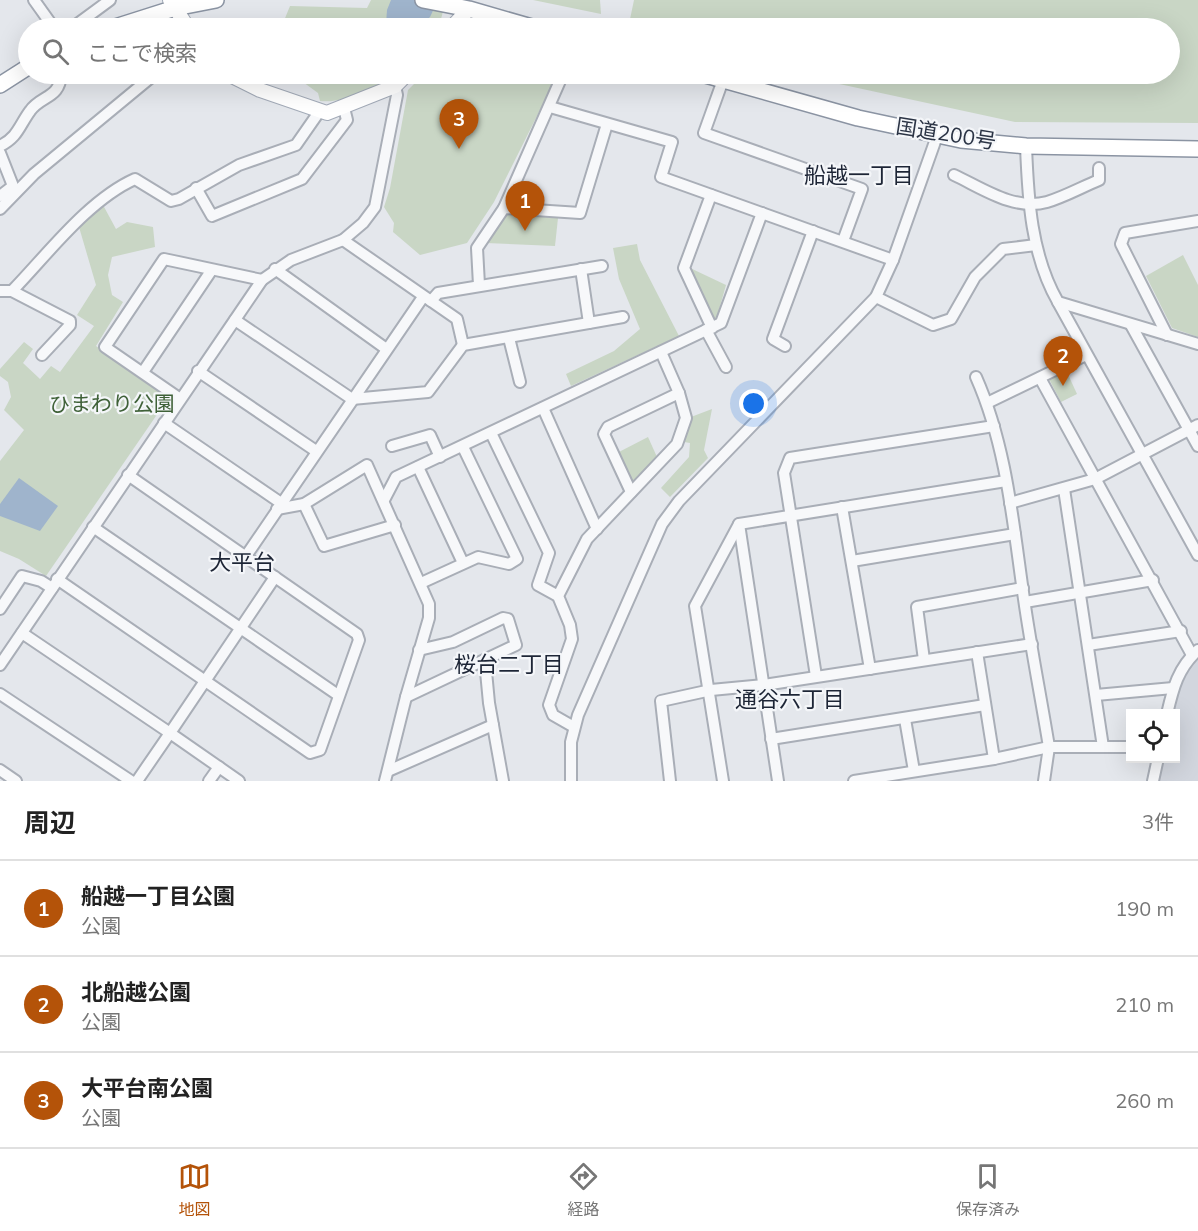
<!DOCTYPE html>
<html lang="ja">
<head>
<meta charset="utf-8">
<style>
	body { margin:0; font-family:Mulish,"Noto Sans JP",sans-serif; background:#f2f2f2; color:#222 }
	.controls { position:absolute; right:18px; bottom:18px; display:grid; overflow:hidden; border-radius:0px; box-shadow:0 6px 24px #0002 }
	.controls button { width:54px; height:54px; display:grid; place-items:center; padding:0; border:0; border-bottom:2px solid #e0e0e0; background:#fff; color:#222; font:30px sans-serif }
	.you { position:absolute; left:754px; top:404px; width:21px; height:21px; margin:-15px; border:4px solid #fff; border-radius:50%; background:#1a73e8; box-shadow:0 0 0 9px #1a73e833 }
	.badge { display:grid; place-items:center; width:39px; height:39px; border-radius:50%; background:#b45309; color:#fff; font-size:20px; font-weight:700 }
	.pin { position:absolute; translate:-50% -50px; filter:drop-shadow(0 2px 3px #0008) }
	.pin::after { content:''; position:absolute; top:32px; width:21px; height:18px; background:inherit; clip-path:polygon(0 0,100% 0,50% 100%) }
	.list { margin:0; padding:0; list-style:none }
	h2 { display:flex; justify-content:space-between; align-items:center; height:78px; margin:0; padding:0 24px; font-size:26px }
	h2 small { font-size:20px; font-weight:400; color:#767676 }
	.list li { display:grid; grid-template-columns:39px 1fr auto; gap:18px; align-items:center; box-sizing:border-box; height:96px; padding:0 24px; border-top:2px solid #e0e0e0 }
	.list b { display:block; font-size:22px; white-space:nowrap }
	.list p { margin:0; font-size:20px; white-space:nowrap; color:#767676 }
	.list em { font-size:20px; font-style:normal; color:#767676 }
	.icon { flex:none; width:33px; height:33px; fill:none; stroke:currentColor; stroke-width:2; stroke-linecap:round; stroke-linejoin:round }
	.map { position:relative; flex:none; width:1198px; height:781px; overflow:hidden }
	.search { position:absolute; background:#fff; box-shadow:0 6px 24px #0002; left:18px; right:18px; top:18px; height:66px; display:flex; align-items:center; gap:15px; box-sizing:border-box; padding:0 21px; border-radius:33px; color:#767676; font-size:22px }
	.sheet { height:366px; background:#fff }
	nav { display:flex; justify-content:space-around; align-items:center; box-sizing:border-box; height:84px; border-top:2px solid #e0e0e0; background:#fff; font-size:16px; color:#767676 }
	nav a { display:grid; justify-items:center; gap:3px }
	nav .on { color:#b45309 }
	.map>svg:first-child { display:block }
	.built { fill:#d2d6de }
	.green { fill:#c9d6c5 }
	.water { fill:#9fb4cc }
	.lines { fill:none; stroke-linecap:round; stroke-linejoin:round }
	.minor-casing { stroke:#a9aeb7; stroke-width:14 }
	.major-casing { stroke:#a3abb8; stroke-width:16 }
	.highway-casing { stroke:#8b94a3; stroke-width:18 }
	.minor { stroke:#f7f8fa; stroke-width:10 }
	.major { stroke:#fff; stroke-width:14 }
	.highway { stroke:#fff; stroke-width:15 }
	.labels { text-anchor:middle; stroke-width:4.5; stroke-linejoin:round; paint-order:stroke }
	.street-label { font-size:21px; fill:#2b3445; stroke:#f4f6f9 }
	.park-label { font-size:21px; fill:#3f6138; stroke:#f4f6f9 }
	.neighbourhood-label { font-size:22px; fill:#1d2536; stroke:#f4f6f9 }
</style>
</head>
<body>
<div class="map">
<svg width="1198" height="781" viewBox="0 0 1198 781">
	<rect width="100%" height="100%" fill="#e4e7ec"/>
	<!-- built -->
	<path class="built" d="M1198,658V781H1153L1159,759L1176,758V714L1171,713L1184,674Z"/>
	<!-- green -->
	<g class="green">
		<path d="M371,0H446L441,19L447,26L281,28L290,6L367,8Z"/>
		<path d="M533,0H600L601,14Z"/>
		<path d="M634,0H1198V123L1015,122L793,74H1170V28H643L629,24Z"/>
		<path d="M292,74H398C377,86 346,104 320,101L318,93Z"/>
		<path d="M424,74H558L494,202L467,243L420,255L393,232L394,223L384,207L390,188L408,90Z"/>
		<path d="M103,205L116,229L127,222L153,227L155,247L112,257L108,275L112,295L123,302L96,346L166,396L167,400L46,576L19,559L0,551V461L24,430L4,410L11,397L8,382L0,376V369L24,342L33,349L23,363L40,379L51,366L60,372L94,326L77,315L96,285L79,227L86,217Z"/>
		<path d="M506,214L558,218L555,246L486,243Z"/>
		<path d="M637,244L640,260L679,336L571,386L566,374L614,351L640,329L619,279L613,248Z"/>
		<path d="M1183,255L1198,285V337L1172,328L1146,276Z"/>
		<path d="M688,267L726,285L717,317L713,320Z"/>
		<path d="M1066,370L1077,394L1061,402L1049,379Z"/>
		<path d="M712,409L704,450L708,458L670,497L661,488L689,457L690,443L684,442L691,417Z"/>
		<path d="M648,437L657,457L632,484L617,453Z"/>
	</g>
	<!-- water -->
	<g class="water">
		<path d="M391,0H438L430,17L419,27L390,28L386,24L387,10Z"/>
		<path d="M19,478L58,506L40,531L0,516V504Z"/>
	</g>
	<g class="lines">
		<defs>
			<g id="minor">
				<path d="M34,0L54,28"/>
				<path d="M72,28L110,0"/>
				<path d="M723,80L704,133L862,189L843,241"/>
				<path d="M550,107L672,142L661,177L893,260"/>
				<path d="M0,146C18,137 19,126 30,111C41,95 60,99 61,74"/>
				<path d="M1026,146C1028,199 1031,255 1058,302L1198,344"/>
				<path d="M0,153L13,186L0,196"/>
				<path d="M954,175C982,188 1014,211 1047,202C1064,197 1082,187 1099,180V168"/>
				<path d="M196,188L212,216L302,179L347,120L344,108"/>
				<path d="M711,195L684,268L712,328"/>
				<path d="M504,208L580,213L607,124"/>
				<path d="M0,209L34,174L155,74"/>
				<path d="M343,240L457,319L463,345"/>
				<path d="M275,269L385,348"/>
				<path d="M581,269L589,323"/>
				<path d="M479,285L477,248L504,208L563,74"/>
				<path d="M0,291H12C47,255 88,200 135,179L171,201L179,199L239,165L296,145L319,112"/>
				<path d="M12,291L70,321V325L42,355"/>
				<path d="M876,297L933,325L951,319L975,277L1003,249L1036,245"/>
				<path d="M431,301L438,293L602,266"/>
				<path d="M1058,302L1198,555"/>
				<path d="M235,320L352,399L428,392L463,345L623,317"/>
				<path d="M1131,325L1198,446"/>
				<path d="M706,330L726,367"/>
				<path d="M1167,335L1121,244L1125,233L1198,221"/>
				<path d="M509,338L520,382"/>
				<path d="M785,346L773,339L813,231"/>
				<path d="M198,371L316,451"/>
				<path d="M143,372L211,271"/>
				<path d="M976,377C1007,447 1013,524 1024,599C1031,648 1041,698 1049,747L1044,781"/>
				<path d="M1040,378L1192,655"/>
				<path d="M179,398L105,347L164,259L262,280"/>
				<path d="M987,403L1086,355"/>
				<path d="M543,408L597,529"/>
				<path d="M164,423L281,503"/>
				<path d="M491,433L549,553L538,585L558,596"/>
				<path d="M392,446L430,435L440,457"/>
				<path d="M418,467L463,563"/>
				<path d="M1064,489L1103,747"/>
				<path d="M631,492L604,434L608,427L679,393"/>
				<path d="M384,500L396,477L721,323L762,213"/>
				<path d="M1010,503L1095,479L1198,425"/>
				<path d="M304,504L324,546L395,525"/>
				<path d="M842,507L870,669"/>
				<path d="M277,509L304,504L367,465L429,604V618L406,697L385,781"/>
				<path d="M739,524L778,781"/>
				<path d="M93,527L338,695"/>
				<path d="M246,556L423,297"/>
				<path d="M852,561L1015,534"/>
				<path d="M57,579L310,753L320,750L359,640L357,634L128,475"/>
				<path d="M421,583L478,557L509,564L517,559L463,447"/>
				<path d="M1025,602L1153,580"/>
				<path d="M0,609L22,576L41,581L52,588"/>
				<path d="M22,633L170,733L137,781"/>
				<path d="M1088,645L1181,631"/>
				<path d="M977,652L994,759"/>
				<path d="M924,660L917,607L1023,588"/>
				<path d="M485,661L489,703L503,781"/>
				<path d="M0,665L262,280L291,260L343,240L363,223L375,207L397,95L395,86"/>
				<path d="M816,676L784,473L790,458L994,426"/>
				<path d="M0,694L131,781"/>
				<path d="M1096,695L1173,688"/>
				<path d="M406,697L516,645L508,619L503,618L453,642L419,650"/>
				<path d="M1167,714C1173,688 1178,668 1198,650"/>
				<path d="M905,719L914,771"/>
				<path d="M574,727L553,715L549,705L572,639L570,625L558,596L587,539L677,444L686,418L679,393L661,352"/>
				<path d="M771,739L985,705"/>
				<path d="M0,770L16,781"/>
				<path d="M388,771L493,725"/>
				<path d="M209,781L219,767"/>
				<path d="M239,781L170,733L275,577"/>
				<path d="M571,781V742L578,715L662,524L679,501L876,297L893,260L937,136"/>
				<path d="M670,781L661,701L711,690L764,685L1032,644"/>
				<path d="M723,781L695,606L739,524L1006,481"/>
				<path d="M854,781L994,759L1049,747H1130"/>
				<path d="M1153,781L1158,758"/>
			</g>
			<g id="major">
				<path d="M170,0L188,28"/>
				<path d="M451,28L469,9"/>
				<path d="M228,74L260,90L327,113L395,86L407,74"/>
			</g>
			<g id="highway">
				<path d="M423,0L469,9L535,28"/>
				<path d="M112,28L175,8L216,0"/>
				<path d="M702,74L858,118L961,140L1026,146L1198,149"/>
				<path d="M0,85L28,67"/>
			</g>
		</defs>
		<!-- minor casing -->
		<use href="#minor" class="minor-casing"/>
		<!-- major casing -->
		<use href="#major" class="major-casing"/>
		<!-- highway casing -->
		<use href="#highway" class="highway-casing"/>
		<!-- minor -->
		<use href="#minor" class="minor"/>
		<!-- major -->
		<use href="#major" class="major"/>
		<!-- highway -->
		<use href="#highway" class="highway"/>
	</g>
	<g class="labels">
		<!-- street labels -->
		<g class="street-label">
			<text transform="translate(946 134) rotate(9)" y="7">国道200号</text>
		</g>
		<!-- park labels -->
		<g class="park-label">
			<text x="112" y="411">ひまわり公園</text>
		</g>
		<!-- neighbourhood labels -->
		<g class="neighbourhood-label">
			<text x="859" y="183">船越一丁目</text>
			<text x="242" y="570">大平台</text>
			<text x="509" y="672">桜台二丁目</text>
			<text x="790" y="707">通谷六丁目</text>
		</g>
	</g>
</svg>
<div class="controls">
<button><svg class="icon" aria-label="locate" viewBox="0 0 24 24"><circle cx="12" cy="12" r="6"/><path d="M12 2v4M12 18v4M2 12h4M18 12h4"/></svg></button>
</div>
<div class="you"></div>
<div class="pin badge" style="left:525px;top:231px">1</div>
<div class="pin badge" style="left:1063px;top:386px">2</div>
<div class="pin badge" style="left:459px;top:149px">3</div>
<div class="search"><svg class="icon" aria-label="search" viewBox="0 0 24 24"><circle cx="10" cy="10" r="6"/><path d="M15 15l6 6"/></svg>ここで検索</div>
</div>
<section class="sheet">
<h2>周辺<small>3件</small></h2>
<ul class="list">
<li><span class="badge">1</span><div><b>船越一丁目公園</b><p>公園</p></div><em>190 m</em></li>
<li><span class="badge">2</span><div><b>北船越公園</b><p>公園</p></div><em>210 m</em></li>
<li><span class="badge">3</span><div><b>大平台南公園</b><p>公園</p></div><em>260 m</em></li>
</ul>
</section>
<nav>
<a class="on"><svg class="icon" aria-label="map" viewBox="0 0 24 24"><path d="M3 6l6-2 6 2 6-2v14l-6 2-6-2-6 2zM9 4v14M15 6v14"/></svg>地図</a>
<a><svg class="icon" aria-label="directions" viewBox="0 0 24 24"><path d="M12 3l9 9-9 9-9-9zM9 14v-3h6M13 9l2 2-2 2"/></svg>経路</a>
<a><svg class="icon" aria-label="saved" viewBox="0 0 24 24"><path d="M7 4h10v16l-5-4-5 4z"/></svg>保存済み</a>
</nav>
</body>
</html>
